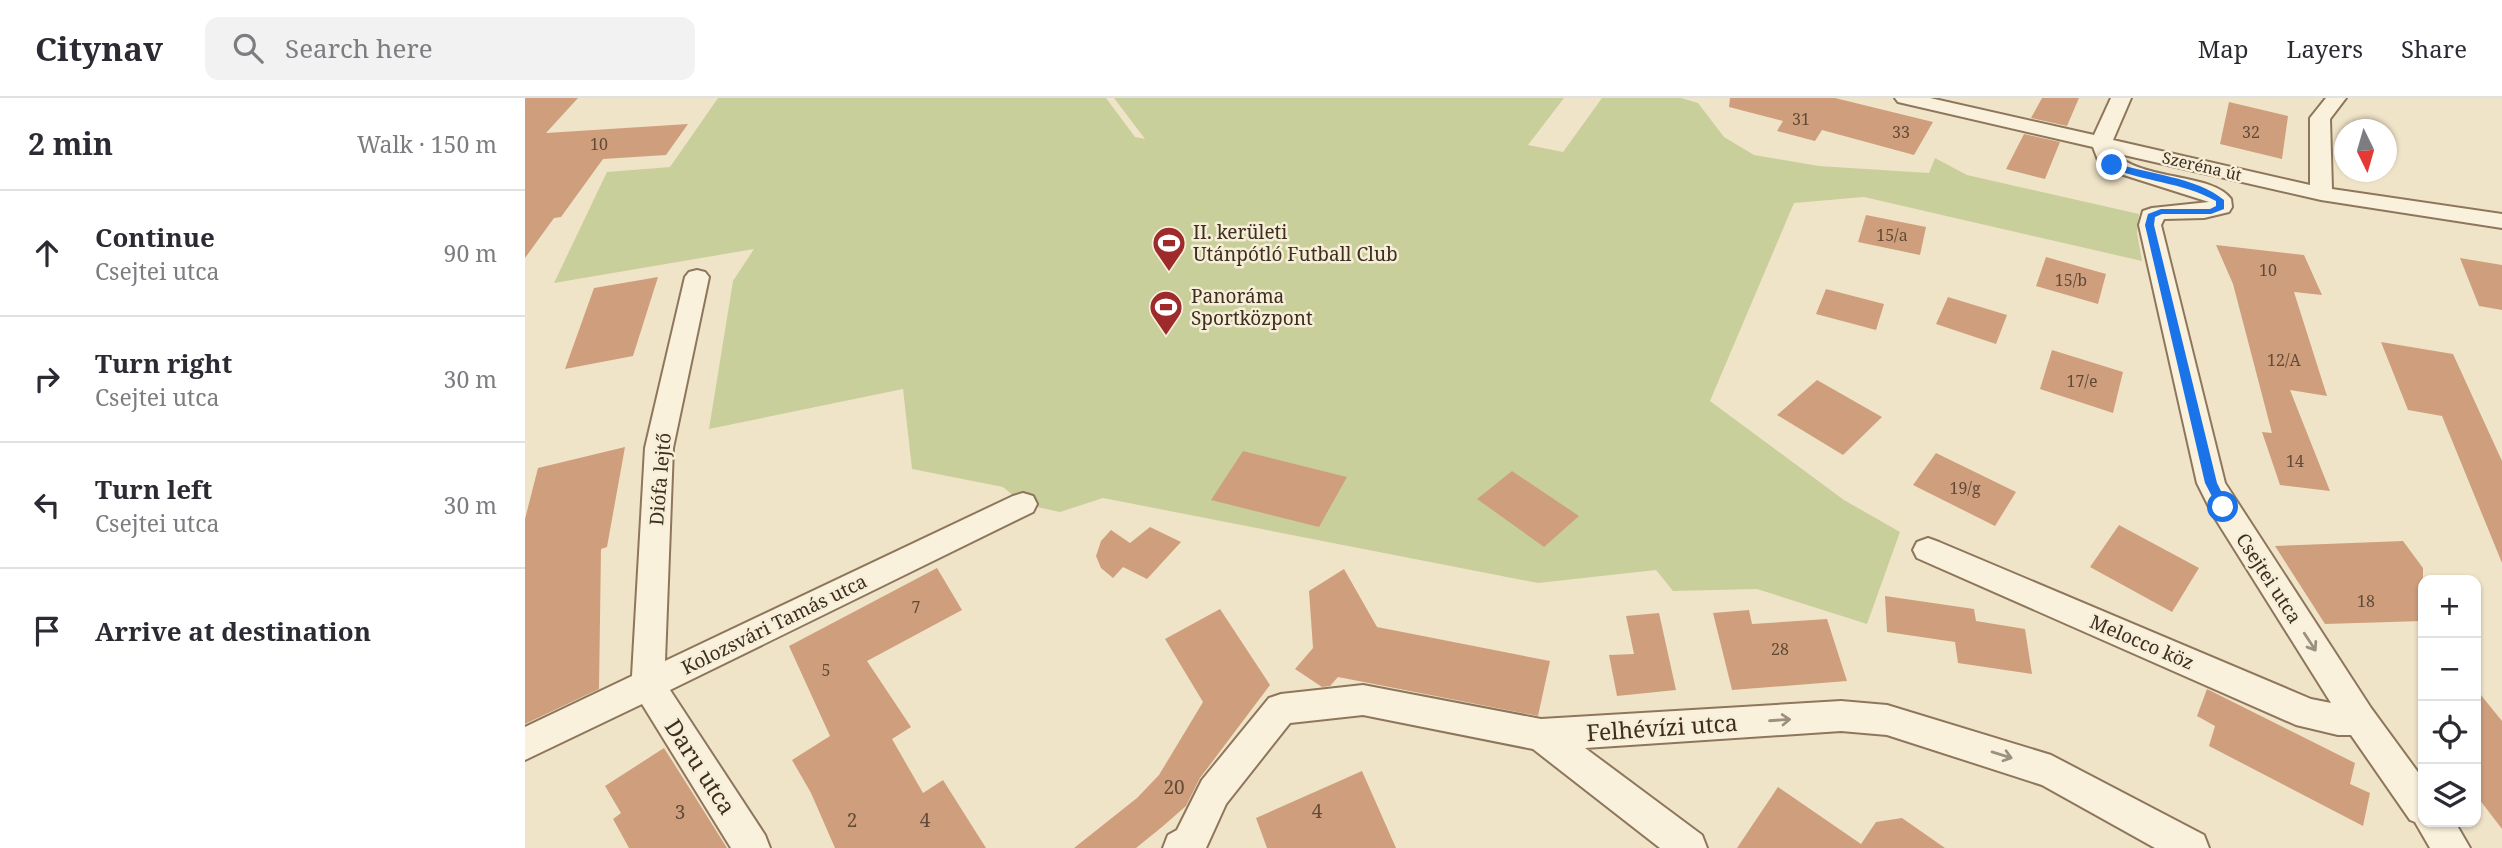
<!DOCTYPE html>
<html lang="en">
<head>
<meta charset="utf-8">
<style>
	body { margin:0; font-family:"Noto Serif",serif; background:#f2f2f3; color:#2b2b33 }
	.controls { position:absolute; right:21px; bottom:21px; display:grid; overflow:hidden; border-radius:14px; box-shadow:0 2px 5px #0004 }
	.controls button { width:63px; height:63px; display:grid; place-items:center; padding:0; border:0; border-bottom:2px solid #e1e1e2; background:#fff; color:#2b2b33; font:35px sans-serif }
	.compass { position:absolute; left:1809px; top:21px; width:63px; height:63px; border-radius:50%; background:#fff; box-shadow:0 2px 5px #0004; rotate:175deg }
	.stop { position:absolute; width:21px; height:21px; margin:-16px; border:5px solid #1a73e8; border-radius:50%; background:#fff }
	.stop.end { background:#1a73e8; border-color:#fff; box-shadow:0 2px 7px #0008 }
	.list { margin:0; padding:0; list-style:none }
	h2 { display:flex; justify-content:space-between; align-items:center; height:91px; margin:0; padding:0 28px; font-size:30px }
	h2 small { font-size:23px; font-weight:400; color:#7c7c81 }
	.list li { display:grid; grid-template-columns:46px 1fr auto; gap:21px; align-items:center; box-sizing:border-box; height:126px; padding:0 28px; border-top:2px solid #e1e1e2 }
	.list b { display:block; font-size:26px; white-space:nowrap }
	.list p { margin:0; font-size:23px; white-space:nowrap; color:#7c7c81 }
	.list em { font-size:23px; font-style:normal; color:#7c7c81 }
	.icon { flex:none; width:38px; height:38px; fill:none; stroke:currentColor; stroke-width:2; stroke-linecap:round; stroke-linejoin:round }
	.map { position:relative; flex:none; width:1977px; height:750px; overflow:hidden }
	header { display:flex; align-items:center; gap:42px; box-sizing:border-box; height:98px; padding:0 35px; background:#fff; border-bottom:2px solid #e1e1e2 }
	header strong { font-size:33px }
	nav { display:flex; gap:38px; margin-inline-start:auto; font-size:24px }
	.search { width:490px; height:63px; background:#f2f2f3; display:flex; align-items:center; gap:18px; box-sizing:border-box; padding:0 24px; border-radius:14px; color:#7c7c81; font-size:26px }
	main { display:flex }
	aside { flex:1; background:#fff }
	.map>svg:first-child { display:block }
	.green { fill:#c9cf9b }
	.building { fill:#cf9f7d }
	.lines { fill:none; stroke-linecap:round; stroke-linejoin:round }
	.minor-casing { stroke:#8d765c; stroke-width:4 }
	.minor { fill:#faf1dc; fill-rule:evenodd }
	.oneway { stroke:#9c907e }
	.route { fill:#1a73e8 }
	.labels { text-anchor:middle; stroke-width:5; stroke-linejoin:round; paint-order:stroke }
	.number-label { font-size:16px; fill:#624a37 }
	.far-street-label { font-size:16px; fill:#3d2e20; stroke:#f7eed8 }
	.poi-label { font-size:19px; fill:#3d2e20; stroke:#f7eed8; text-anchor:start }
	.street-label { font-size:19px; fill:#3d2e20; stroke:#f7eed8 }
	.near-number-label { font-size:19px; fill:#624a37 }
	.near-street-label { font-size:23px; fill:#3d2e20; stroke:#f7eed8 }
</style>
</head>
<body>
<header>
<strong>Citynav</strong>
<div class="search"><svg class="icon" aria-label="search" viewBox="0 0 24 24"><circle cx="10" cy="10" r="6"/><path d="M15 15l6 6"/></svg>Search here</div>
<nav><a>Map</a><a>Layers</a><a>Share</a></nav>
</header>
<main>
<aside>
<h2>2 min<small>Walk · 150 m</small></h2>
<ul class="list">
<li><svg class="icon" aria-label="ahead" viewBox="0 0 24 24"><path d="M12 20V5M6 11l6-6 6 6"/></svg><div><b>Continue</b><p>Csejtei utca</p></div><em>90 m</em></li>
<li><svg class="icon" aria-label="right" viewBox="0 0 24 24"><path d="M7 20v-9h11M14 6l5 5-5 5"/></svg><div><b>Turn right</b><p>Csejtei utca</p></div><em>30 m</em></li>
<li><svg class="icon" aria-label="left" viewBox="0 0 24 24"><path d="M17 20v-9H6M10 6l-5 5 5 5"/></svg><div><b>Turn left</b><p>Csejtei utca</p></div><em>30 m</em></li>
<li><svg class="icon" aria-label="arrive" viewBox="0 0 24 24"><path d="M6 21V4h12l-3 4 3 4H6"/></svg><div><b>Arrive at destination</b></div></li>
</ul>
</aside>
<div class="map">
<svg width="1977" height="750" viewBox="0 0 1977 750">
	<rect width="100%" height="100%" fill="#f0e4c8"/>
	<!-- green -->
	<path class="green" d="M193,0H581L610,39L620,41L589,0H1039L1003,47L1038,54L1077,0H1156L1173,5L1199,39L1229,57L1294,68L1404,75L1410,60L1442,77L1614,116L1612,135L1617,163L1339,99L1269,105L1185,303L1319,402L1375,434L1342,526L1232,491L1148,493L1131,472L1013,485L578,400L535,414L498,406L478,389L387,371L378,291L184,331L208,183L229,151L29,185L82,74L145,69Z"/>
	<!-- building -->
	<g class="building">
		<path d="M0,0H53L21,35L163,26L141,57L78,61L36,119L29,120L0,160Z"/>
		<path d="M1205,0H1310L1408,24L1389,57L1297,32L1290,43L1252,33L1258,23L1204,9Z"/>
		<path d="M1517,0H1554L1542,28L1506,20Z"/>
		<path d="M1704,4L1763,18L1757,61L1695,46Z"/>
		<path d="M1499,36L1535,44L1520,81L1481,71Z"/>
		<path d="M1341,117L1401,129L1395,157L1333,144Z"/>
		<path d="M1691,147L1779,157L1797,197L1769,194L1802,298L1765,292L1805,393L1755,387L1737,334L1747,335L1708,186Z"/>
		<path d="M1521,159L1581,176L1573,206L1511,188Z"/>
		<path d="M1935,160L1977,167V212L1954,208Z"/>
		<path d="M133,179L108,258L40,271L69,190Z"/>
		<path d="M1301,191L1359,206L1351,232L1291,216Z"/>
		<path d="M1423,199L1482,217L1471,246L1411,226Z"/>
		<path d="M1856,244L1928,256L1977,363V465L1917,318L1883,312Z"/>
		<path d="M1527,252L1598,274L1588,315L1515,291Z"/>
		<path d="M1292,282L1357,319L1318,357L1252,317Z"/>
		<path d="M100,349L82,449L76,451L74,591L0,626V421L13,370Z"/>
		<path d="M718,353L822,379L794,429L686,402Z"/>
		<path d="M1411,355L1491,394L1470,428L1388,387Z"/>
		<path d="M987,373L1054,418L1019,449L952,401Z"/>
		<path d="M1594,427L1674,470L1647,514L1565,469Z"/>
		<path d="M625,429L656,444L622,481L598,469L588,480L576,470L571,458L576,443L586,432L605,445Z"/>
		<path d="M1878,443L1898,470V523L1800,526L1750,448Z"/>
		<path d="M412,470L437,512L342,563L386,629L367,641L398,695L418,682L461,750H310L286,695L267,662L305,638L264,548Z"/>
		<path d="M819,471L852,529L1025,563L1013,618L813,579L805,588L797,589L770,571L788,550L784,493Z"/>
		<path d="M1360,498L1449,511L1451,523L1500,531L1507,576L1433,565L1430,544L1362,534Z"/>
		<path d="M695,511L745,587L675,680L661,708L637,729L611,750H549L612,700L634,677L678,604L640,541Z"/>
		<path d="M1224,512L1227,526L1302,521L1322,583L1207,592L1188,515Z"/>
		<path d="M1134,515L1151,592L1092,598L1084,557L1109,556L1101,518Z"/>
		<path d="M1682,591L1830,665L1825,686L1845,695L1838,728L1684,648L1690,628L1672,618Z"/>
		<path d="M1951,591L1977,623V731L1951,697Z"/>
		<path d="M139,650L165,691L202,750H104L88,721L96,715L80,688Z"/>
		<path d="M837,673L871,750H742L731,720Z"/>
		<path d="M1253,689L1336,746L1351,724L1377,720L1420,750H1212Z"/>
	</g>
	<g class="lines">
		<defs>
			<g id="minor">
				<path d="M1370,0H1405L1569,37L1586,0H1606L1588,42L1785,87V20L1801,0H1821L1805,21L1807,91L1977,116V130L1796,102L1590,55C1616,83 1688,75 1706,101L1707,109L1704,114L1679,120L1639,121L1636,127L1700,385L1846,610L1898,681V724H1930L1945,750H1905L1890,724L1885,722L1826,637H1813L1771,627L1392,460L1388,452L1392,444L1403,440L1414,444L1786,601L1806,605L1688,417L1672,385L1614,127L1618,113L1627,110L1684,104L1583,72L1573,62L1568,49L1373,4Z"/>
				<path d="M172,172L180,174L184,179L148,350L140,563L488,398L498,395L508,398L512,406L508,414L145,592L240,737L245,750H206L117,606L0,662V629L107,578L120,350L160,179L164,174Z"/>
				<path d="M838,587L1016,621L1316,603L1362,607L1526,657L1679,737L1684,750H1630L1517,687L1362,637L1316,633L1060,650L1177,737L1182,750H1135L1008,651L838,617L765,625L701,706L681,750H638L643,737L652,732L677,682L744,600L756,596Z"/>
			</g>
		</defs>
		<!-- minor casing -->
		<use href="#minor" class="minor-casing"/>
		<!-- minor -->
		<use href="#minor" class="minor"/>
	</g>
	<!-- one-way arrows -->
	<defs><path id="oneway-shaft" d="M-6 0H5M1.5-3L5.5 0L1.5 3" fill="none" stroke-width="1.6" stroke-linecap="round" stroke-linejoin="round" transform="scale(1.75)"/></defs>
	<g class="oneway">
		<use href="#oneway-shaft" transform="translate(1785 544) rotate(57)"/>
		<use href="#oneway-shaft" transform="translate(1255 622) rotate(-4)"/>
		<use href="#oneway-shaft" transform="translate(1477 657) rotate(17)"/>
	</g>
	<!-- route -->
	<path class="route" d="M1587,64C1621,76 1672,79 1699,102V111L1686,116H1637L1630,119L1629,127L1692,385L1704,409L1703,412H1694L1680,385L1620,127L1623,116L1636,111H1685L1691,108V103C1657,84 1619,84 1584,69Z"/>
	<!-- icons -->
	<defs>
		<symbol id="stadium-pin" viewBox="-11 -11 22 30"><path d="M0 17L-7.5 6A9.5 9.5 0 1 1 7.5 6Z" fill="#9e2a2b" stroke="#f7eed8"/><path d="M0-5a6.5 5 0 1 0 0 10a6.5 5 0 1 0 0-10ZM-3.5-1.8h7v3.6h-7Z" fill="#fff"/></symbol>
	</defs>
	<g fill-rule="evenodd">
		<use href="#stadium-pin" x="625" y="126" width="38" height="52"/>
		<use href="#stadium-pin" x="622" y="190" width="38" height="52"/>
	</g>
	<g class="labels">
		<!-- number labels -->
		<g class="number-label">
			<text x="1276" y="27">31</text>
			<text x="1376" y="40">33</text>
			<text x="1726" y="40">32</text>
			<text x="74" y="52">10</text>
			<text x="1367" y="143">15/a</text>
			<text x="1743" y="178">10</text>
			<text x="1546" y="188">15/b</text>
			<text x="1759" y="268">12/A</text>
			<text x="1557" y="289">17/e</text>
			<text x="1770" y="369">14</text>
			<text x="1440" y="396">19/g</text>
			<text x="1841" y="509">18</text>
			<text x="391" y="515">7</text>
			<text x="1255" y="557">28</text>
			<text x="301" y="578">5</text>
		</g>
		<!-- far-street labels -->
		<g class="far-street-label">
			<text transform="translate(1677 68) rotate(13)" y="6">Szeréna út</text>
		</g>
		<!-- poi labels -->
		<g class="poi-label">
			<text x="668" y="141">II. kerületi<tspan x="668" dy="22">Utánpótló Futball Club</tspan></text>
			<text x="666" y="205">Panoráma<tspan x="666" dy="22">Sportközpont</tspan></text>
		</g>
		<!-- street labels -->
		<g class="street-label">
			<text transform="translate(135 381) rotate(-85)" y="7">Diófa lejtő</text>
			<text transform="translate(1744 480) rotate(57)" y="7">Csejtei utca</text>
			<text transform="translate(249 526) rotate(-26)" y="7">Kolozsvári Tamás utca</text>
			<text transform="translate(1617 544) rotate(23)" y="7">Melocco köz</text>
		</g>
		<!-- near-number labels -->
		<g class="near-number-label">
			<text x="649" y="696">20</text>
			<text x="792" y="720">4</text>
			<text x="155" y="721">3</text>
			<text x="327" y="729">2</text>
			<text x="400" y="729">4</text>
		</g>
		<!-- near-street labels -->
		<g class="near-street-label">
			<text transform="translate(1137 630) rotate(-4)" y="8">Felhévízi utca</text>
			<text transform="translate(175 669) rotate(57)" y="8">Daru utca</text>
		</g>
	</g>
</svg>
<div class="controls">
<button>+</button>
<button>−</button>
<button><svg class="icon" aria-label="locate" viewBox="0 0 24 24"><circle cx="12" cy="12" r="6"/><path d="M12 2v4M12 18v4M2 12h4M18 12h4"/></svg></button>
<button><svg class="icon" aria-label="layers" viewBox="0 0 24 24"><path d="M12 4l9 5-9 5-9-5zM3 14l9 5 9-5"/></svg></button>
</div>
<svg class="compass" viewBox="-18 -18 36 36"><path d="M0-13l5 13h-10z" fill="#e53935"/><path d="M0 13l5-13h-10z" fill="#7c7c81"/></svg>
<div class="stop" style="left:1698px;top:409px"></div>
<div class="stop end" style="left:1587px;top:67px"></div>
</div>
</main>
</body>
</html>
